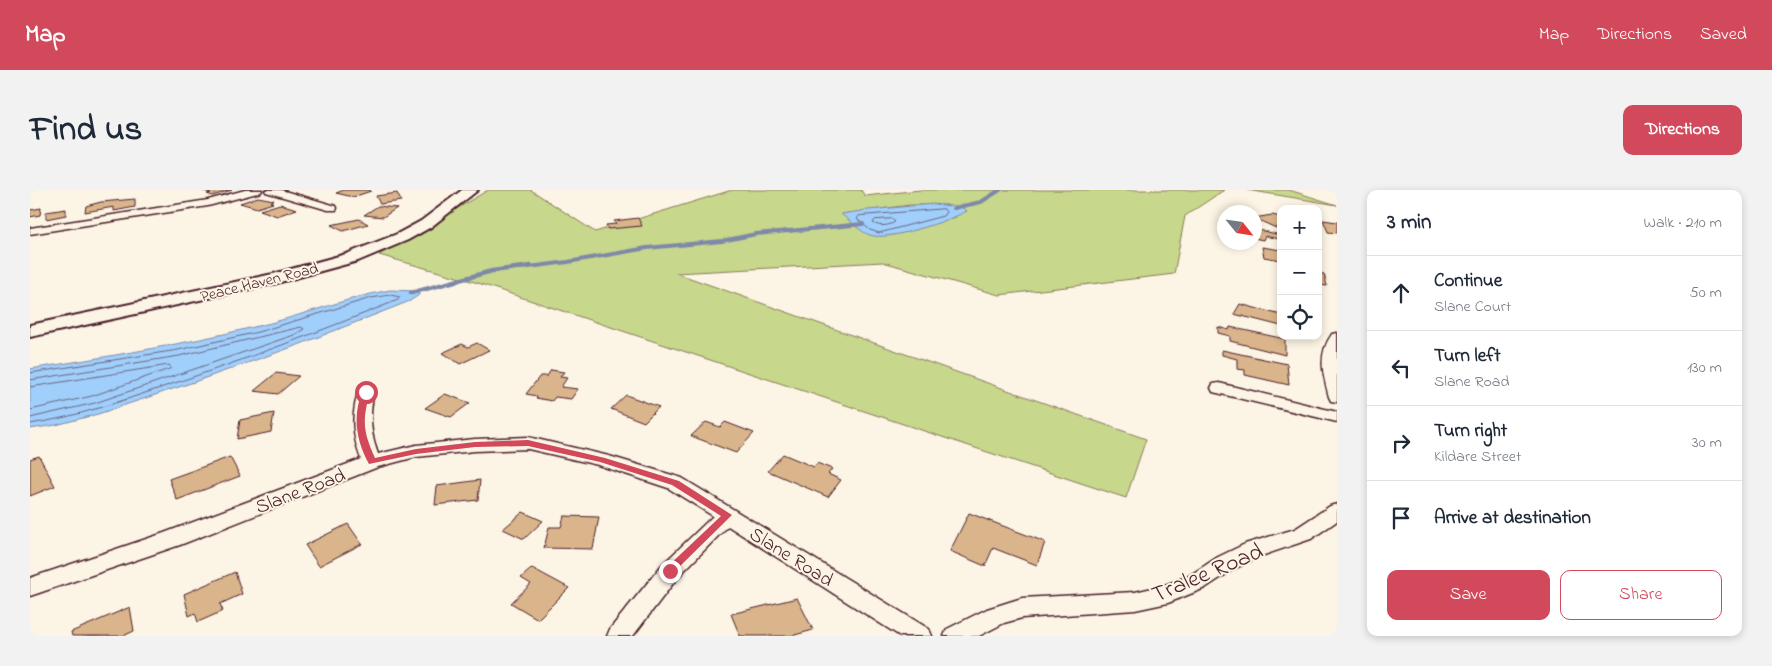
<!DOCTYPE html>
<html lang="en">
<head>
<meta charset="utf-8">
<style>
	body { margin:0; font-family:"Indie Flower",sans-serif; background:#f2f2f3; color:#1f2937 }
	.controls { position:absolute; right:15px; top:15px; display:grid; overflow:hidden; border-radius:10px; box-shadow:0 2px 8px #0003 }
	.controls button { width:45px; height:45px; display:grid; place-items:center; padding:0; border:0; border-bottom:1px solid #e0e1e3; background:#fff; color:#1f2937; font:25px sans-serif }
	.compass { position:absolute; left:1187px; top:15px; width:45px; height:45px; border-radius:50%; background:#fff; box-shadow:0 2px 8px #0003; rotate:120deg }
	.stop { position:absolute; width:15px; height:15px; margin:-11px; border:4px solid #d1495b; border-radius:50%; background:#fff }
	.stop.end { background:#d1495b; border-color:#fff; box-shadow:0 1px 5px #0008 }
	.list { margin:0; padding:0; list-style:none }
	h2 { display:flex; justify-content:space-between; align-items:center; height:65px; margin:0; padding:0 20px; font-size:21px }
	h2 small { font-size:16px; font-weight:400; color:#747a83 }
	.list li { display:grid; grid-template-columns:32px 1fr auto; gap:15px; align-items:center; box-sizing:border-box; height:75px; padding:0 20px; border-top:1px solid #e0e1e3 }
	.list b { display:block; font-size:19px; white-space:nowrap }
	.list p { margin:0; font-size:16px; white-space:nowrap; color:#747a83 }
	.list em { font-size:16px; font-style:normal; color:#747a83 }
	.actions { display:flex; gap:10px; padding:15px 20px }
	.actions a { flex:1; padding:11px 0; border:1px solid #d1495b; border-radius:10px; text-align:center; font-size:18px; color:#d1495b }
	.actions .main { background:#d1495b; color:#fff }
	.icon { flex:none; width:28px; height:28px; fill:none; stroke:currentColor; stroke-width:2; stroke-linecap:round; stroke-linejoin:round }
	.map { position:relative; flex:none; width:1307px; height:446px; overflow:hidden; border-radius:10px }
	header { display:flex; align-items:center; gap:30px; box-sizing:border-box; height:70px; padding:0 25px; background:#d1495b; color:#fff }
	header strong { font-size:24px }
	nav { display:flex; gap:28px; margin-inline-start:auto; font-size:18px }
	.intro { display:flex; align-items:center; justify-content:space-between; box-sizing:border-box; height:120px; padding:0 30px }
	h1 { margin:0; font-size:35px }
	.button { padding:12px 22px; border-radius:10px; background:#d1495b; color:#fff; font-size:18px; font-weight:700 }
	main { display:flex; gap:30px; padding:0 30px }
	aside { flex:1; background:#fff; border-radius:10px; box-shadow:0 2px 8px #0003 }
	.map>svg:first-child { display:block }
	.green { fill:#c7d78b; stroke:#887b5b; fill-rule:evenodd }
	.water { fill:#a0cffc; stroke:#7e89a8 }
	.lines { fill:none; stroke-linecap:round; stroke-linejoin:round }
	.shore { stroke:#6c657f; stroke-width:1 }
	.stream-far1 { stroke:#7e89a8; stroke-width:4 }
	.stream { stroke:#7e89a8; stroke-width:4.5 }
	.building { fill:#dab48b; stroke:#4a1f2b }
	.minor-casing { stroke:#4a1f2b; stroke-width:3 }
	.secondary-casing { stroke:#4a1f2b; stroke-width:4 }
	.minor { fill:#fcf5e5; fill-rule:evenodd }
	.secondary { fill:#fcf5e5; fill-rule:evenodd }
	.route { fill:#d1495b }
	.labels { text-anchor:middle; stroke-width:4; stroke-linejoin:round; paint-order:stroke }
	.far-street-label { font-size:16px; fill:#4a1f2b; stroke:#fcf5e5 }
	.street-label { font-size:20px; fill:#4a1f2b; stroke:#fcf5e5 }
	.near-street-label { font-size:24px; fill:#4a1f2b; stroke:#fcf5e5 }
</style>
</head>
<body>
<header>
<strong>Map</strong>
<nav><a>Map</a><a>Directions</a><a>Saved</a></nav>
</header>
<div class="intro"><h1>Find us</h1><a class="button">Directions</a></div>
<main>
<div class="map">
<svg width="1307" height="446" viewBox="0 0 1307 446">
	<rect width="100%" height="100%" fill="#fcf5e5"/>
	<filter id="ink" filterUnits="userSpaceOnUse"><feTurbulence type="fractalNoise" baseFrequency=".02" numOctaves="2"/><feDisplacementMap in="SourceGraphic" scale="10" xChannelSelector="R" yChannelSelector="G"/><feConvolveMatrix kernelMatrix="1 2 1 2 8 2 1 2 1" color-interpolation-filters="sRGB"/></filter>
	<g filter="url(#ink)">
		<!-- green -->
		<g class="green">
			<path d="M458,0H501L565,42L702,0H831L835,6L890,0H1194L1155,26L1144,84L969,105L853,72L646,83L1116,249L1096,308L448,93L349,65ZM880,15H917L926,27L862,45L827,36L812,24Z"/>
			<path d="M1217,0H1259L1307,15Z"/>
		</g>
		<!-- water -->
		<g class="water">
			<path d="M903,14L931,17L937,21C921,30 857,52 840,45C830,42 820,30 811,24L838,20Z"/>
			<path d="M360,100L388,101L389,105L380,111L268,155L164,192L68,224L26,235L0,239V179C75,167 150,155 224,137C270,127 314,108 360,100Z"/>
		</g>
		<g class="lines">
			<!-- shore -->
			<g class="shore">
				<path d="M914,19L916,22L913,26L849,43L840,40L827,29L829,26Z"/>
				<path d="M862,29L865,32C858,36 850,37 843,33L845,30Z"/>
				<path d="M0,183L148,160L228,142L341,108L360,105L370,107L368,110C291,141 214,170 136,196C91,211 47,227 0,234"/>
				<path d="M0,190L149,166L271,137L274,139L264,145L65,213L0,228"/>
				<path d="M0,197L139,175L142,178L62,206L0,220"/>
			</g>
			<!-- stream-far1 -->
			<g class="stream-far1">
				<path d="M924,18L951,12L970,0"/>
				<path d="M491,78L538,72L617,58L692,51L726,44L833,34"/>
			</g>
			<!-- stream -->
			<path class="stream" d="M381,103L462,81L501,76"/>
		</g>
		<!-- building -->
		<g class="building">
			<path d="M170,0H202L182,6L177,4L181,3Z"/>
			<path d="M314,0H337L341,1L323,7L306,3Z"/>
			<path d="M367,3L371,11L350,14L346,6Z"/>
			<path d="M228,7L244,10L240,12L243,13L227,18L210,13Z"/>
			<path d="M105,9V17L84,21V17L55,22L56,16L71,12Z"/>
			<path d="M250,14L267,19L247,26L230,20Z"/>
			<path d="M348,16L367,18L353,27L334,25Z"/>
			<path d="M11,18L10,25L0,27V20Z"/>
			<path d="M36,19V25L16,29V22Z"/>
			<path d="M1242,25L1251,27V38H1246L1224,28Z"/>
			<path d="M608,28L612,36L578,39L576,35L586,34L584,31Z"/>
			<path d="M329,29L338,34L313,41L301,35Z"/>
			<path d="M1293,30L1307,32V43L1298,42Z"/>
			<path d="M1224,39L1251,45L1248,49L1235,46L1233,50L1224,48Z"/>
			<path d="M1232,57L1251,60V70L1234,67Z"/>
			<path d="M1288,83L1294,84L1297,96L1288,95Z"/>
			<path d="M1210,114L1251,125V136L1204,124Z"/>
			<path d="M1188,137L1199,140L1200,137L1255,149V165L1200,151V146L1188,143Z"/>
			<path d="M447,153L459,160L430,174L412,163L432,154L438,157Z"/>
			<path d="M1192,160L1257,174L1259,195L1215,185V180L1207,179V169L1192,165Z"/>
			<path d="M521,180L534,182L530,187L537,188L531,197L548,199L541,209L525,207L522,211L506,208L507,206L496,204L510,186H517Z"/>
			<path d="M246,183L269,186L248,204L224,201Z"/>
			<path d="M415,204L440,213L421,227L395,218Z"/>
			<path d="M596,205L629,217L614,232L581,219Z"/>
			<path d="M244,223L241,242L207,249L210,230Z"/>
			<path d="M676,232L690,237L695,232L724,243L706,263L661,246Z"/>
			<path d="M753,264L784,277L787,273L802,279L798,284L811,290L798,307L738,281Z"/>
			<path d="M9,266L25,296L0,306V269Z"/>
			<path d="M200,267L210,286L147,310L139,289Z"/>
			<path d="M450,290L448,310L405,315L407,296Z"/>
			<path d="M493,322L513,331L494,349L473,339Z"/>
			<path d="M939,323L1015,352L1007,375L963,358L955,376L920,361Z"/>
			<path d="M534,326L569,327L563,359L514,358L519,337H531Z"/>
			<path d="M318,334L332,354L289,376L275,355Z"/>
			<path d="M502,378L539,398L508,429L481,413L501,394L491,388Z"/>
			<path d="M205,382L212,404L190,414L193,421L168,432L165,423L159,426L154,404Z"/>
			<path d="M767,408L783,440L761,446H710L701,424Z"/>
			<path d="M100,417L104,441L93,446H42L41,442Z"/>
		</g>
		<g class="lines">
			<defs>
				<g id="minor">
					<path d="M215,0H232L231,2L178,16L0,44V38L178,10Z"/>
					<path d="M235,0H251L306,16L307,18L306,20H298L236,2Z"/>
					<path d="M1307,143V212L1301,211L1299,207C1293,184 1287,165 1302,144Z"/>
					<path d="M1189,193L1307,222V232L1183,202L1181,198L1183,194Z"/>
					<path d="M336,197L342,198L344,202C339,225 340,242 348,264L386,255L445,249L498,247L579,266L652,288L899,439L902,446H870L698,336L648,387L603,446H577L580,439L632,375L683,326L638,298L568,275L498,259L445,261L386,267L348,277L150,355L0,406V388L134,343L331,269C322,245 321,227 328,202L330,198Z"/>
					<path d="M1307,314V331L1281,349L1231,366L1204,379L1175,398L1138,413L1105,420L992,428L974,433L949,446H914L917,439L957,419L992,408L1105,402L1135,395L1159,386L1188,367L1215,354L1265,339L1300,316Z"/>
				</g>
				<path id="secondary" d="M432,0H448L401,37L378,50L328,71L243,94L0,147V135L243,84L316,64L367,44L391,31Z"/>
			</defs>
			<!-- minor casing -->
			<use href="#minor" class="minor-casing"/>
			<!-- secondary casing -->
			<use href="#secondary" class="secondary-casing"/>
			<!-- minor -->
			<use href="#minor" class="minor"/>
			<!-- secondary -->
			<use href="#secondary" class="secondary"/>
		</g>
	</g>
	<!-- route -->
	<path class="route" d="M333,200L340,202C332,231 333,241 345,268L386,259L445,252L498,250L575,268L649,291L702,325L643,383H636L634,381L636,378L691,326L642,295L570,272L498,256L445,257L386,264L339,274C326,251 322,225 333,200Z"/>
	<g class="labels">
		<!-- far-street labels -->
		<g class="far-street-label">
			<text transform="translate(229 91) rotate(-14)" y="6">Peace Haven Road</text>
		</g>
		<!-- street labels -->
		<g class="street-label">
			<text transform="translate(270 300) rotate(-21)" y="7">Slane Road</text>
			<text transform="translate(762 366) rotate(32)" y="7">Slane Road</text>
		</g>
		<!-- near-street labels -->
		<g class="near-street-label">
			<text transform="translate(1177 382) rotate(-23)" y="8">Tralee Road</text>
		</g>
	</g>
</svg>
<div class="controls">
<button>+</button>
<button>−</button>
<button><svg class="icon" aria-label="locate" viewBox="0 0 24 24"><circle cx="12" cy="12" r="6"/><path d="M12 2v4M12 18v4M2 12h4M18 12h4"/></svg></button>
</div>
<svg class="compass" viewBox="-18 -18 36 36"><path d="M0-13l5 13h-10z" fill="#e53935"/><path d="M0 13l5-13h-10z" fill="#747a83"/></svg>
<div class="stop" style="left:336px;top:202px"></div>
<div class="stop end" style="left:640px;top:381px"></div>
</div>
<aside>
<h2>3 min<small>Walk · 210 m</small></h2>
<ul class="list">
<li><svg class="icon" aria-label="ahead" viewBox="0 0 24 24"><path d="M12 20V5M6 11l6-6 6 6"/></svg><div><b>Continue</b><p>Slane Court</p></div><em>50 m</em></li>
<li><svg class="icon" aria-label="left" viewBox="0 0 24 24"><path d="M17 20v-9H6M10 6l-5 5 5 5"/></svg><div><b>Turn left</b><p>Slane Road</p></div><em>130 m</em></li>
<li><svg class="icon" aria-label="right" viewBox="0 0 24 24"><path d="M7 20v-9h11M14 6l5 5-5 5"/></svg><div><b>Turn right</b><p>Kildare Street</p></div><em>30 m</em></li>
<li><svg class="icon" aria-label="arrive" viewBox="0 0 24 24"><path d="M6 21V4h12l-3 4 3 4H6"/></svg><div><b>Arrive at destination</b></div></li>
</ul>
<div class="actions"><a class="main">Save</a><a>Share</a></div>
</aside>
</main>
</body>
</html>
